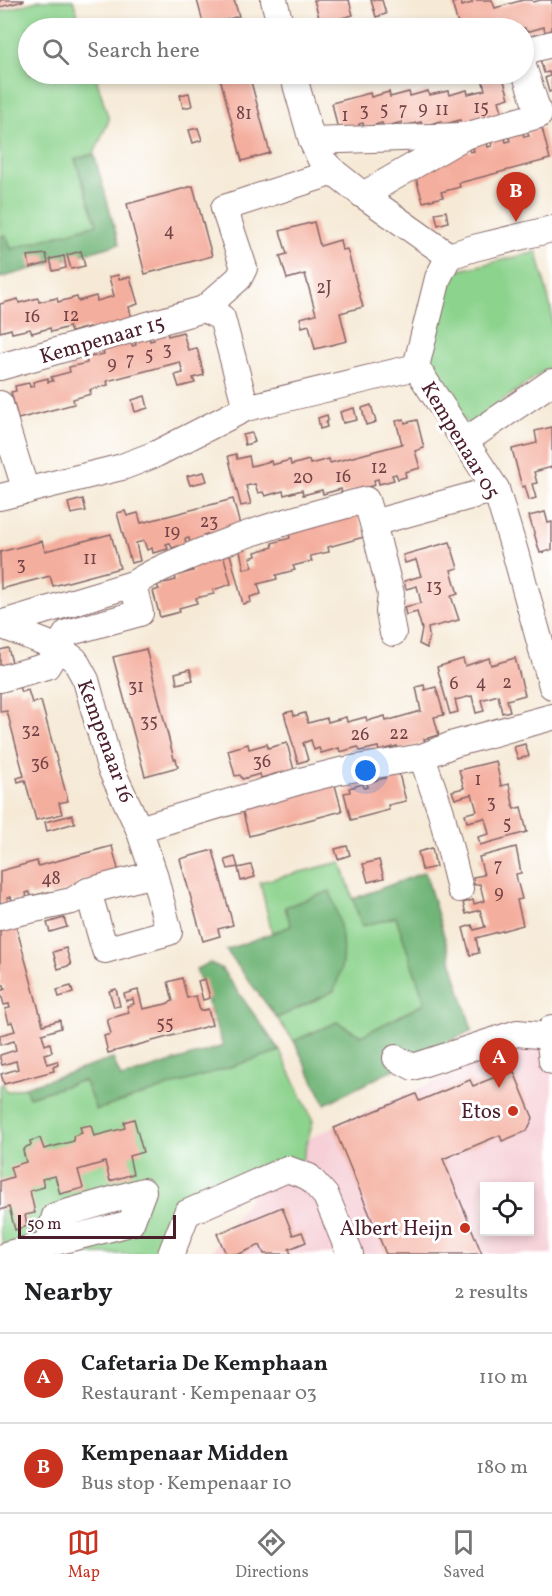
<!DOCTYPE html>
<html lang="en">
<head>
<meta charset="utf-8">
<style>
	body { margin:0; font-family:Vollkorn,serif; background:#f2f2f2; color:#202124 }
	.controls { position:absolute; right:18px; bottom:18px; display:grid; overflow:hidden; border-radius:0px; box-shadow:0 3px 9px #0003 }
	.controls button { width:54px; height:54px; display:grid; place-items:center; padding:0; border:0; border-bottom:2px solid #e0e0e0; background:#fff; color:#202124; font:30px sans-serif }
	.scale { position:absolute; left:18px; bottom:15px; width:158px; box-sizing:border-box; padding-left:6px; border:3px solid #4a1f2b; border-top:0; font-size:16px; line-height:21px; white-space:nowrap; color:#4a1f2b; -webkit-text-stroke:4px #fff; paint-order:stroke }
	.you { position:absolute; left:366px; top:771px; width:21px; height:21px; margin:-15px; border:4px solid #fff; border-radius:50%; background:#1a73e8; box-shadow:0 0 0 9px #1a73e833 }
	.badge { display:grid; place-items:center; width:39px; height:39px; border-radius:50%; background:#c8321e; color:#fff; font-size:20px; font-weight:700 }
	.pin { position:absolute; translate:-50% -50px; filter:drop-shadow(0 2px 3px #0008) }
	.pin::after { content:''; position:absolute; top:32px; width:21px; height:18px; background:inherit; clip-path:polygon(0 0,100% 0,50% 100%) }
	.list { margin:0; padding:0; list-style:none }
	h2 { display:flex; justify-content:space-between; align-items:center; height:78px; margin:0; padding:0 24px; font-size:26px }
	h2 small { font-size:20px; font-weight:400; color:#757577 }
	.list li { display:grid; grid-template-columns:39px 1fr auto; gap:18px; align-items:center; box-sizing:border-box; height:90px; padding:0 24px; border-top:2px solid #e0e0e0 }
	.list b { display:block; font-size:22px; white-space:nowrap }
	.list p { margin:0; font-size:20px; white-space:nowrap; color:#757577 }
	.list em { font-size:20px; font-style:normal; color:#757577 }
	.icon { flex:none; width:33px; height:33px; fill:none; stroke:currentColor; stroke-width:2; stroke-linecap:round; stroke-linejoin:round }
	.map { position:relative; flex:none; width:552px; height:1254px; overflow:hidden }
	.search { position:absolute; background:#fff; box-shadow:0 3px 9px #0003; left:18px; right:18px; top:18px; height:66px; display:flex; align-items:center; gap:15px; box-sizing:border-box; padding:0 21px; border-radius:33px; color:#757577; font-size:22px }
	.sheet { height:258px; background:#fff }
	nav { display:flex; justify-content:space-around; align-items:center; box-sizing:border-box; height:84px; border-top:2px solid #e0e0e0; background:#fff; font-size:16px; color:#757577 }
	nav a { display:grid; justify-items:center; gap:3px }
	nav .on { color:#c8321e }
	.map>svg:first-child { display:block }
	.built { fill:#f6cfd7; fill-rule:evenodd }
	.green { fill:#8cd38d; stroke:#6b795c; stroke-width:1.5 }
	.forest { fill:#71b578; stroke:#5e6a52; stroke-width:1.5 }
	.building { fill:#f4ae9e }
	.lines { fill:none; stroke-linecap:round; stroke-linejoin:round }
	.minor-casing { stroke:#866667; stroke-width:28 }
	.minor { stroke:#fff; stroke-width:26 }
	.poi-dot { fill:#c8321e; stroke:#fff; stroke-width:2 }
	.labels { text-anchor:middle; stroke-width:6; stroke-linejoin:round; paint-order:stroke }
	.number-label { font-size:18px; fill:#744348 }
	.street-label { font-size:21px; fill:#4a1f2b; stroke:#fff }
	.poi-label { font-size:21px; fill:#4a1f2b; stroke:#fff; text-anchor:end }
</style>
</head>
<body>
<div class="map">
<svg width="552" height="1254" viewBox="0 0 552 1254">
	<rect width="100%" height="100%" fill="#fff"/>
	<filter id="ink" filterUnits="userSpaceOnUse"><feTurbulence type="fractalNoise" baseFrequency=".0167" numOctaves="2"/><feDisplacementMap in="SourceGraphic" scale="12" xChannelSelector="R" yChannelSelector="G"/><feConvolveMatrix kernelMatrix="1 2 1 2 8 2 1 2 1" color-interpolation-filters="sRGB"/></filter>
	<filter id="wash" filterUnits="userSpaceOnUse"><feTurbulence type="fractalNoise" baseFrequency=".008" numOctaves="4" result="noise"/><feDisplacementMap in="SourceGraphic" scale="24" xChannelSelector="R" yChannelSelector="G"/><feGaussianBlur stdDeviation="1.35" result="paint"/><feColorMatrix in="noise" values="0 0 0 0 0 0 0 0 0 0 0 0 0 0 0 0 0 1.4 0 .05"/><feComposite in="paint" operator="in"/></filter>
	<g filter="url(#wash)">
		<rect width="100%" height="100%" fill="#f6ead7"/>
		<!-- built -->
		<path class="built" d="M540,1034L552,1063V1254H210L283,1150ZM484,1186H530V1232H484Z"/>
		<!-- green -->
		<g class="green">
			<path d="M40,0H73L82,28H28V74H95L109,120L94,154L75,160L97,224L11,249L6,235L0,237V12Z"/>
			<path d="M537,252L552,313V365L468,425L427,369L452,272Z"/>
			<path d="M341,862L362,926L396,916L426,1003L361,1036L337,1022L294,1041L277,1018L334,991L285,908L292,926L272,933L260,882Z"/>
			<path d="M280,1051L313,1121L303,1158L299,1165L185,1215L168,1254H2L4,1245L0,1232V1084L3,1083L6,1092L25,1087L29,1097L84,1080L96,1109Z"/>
		</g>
		<!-- forest -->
		<g class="forest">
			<path d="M94,154L119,244L0,278V237L6,235L11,249L97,224L75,159Z"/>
			<path d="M425,872L472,1030L325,1104L294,1041L337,1022L361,1036L425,1003L396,917L362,926L353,899Z"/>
			<path d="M330,891C339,915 346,942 341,968C340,976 336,984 334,991L277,1018L226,950L291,926L285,907Z"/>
			<path d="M210,963L221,968L280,1051L96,1110L84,1080L29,1097L25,1087L113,1059L121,1078L223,1046L196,969Z"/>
		</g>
		<g id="blocks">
			<!-- building -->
			<g class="building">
				<path d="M0,0H24V1L0,7Z"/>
				<path d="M197,0H234L239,16L204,26Z"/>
				<path d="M314,0H349L353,15L338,19L340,27L322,28Z"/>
				<path d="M371,0H382L386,14L376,17Z"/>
				<path d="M472,0H492L495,8L523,0H532L533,2L541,0H552V30L545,32L544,27L526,32L525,28H499L498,25L490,28H459L452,3L461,1L462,6L472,3Z"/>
				<path d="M552,56V91L549,92L545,78L550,76L549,72L544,73L540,59Z"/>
				<path d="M219,74H249L270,153L242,161Z"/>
				<path d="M481,74H502L509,98L499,101L504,118L461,125L460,120L442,125L441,121L422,126L421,122L403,126L402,122L383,127L382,123L364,128L363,123L359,124L360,129L338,130L332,103L370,93L371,97L389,92L390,97L409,92L410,96L428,91L429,95L448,91L449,95L467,90L468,94L485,90Z"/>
				<path d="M189,93L192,106L183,108L180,95Z"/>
				<path d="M198,128L202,140L193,143L189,130Z"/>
				<path d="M542,128L550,159L459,183L460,187L441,192L443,197L423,202L415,175L468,147L470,152L474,151L472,146L487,142L488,147L492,146L491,141L505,138L506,142L510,141L509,136L523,133L524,137L529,136L527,131Z"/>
				<path d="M193,186L212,256L145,274L127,204Z"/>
				<path d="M528,190L530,198L513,204L510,195Z"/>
				<path d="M446,211L448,222L438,225L435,213Z"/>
				<path d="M314,222L320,246L340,240L342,250L347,249L363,307L340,313L347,341L315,349L309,325L302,327L300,318L316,314L305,274L287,279L280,256L287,254L280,231Z"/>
				<path d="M81,251L85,266L71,269L67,255Z"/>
				<path d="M46,254L48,263L30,268L28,256Z"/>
				<path d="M64,256L66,268L53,271L50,259Z"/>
				<path d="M118,275L119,279L130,277L138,304L129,307L133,324L90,331L89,327L71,332L69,327L51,332L50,328L32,333L30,329L12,333L11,329L0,332V304L18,299L19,303L38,298L39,302L57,298L58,302L77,297L78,301L96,296L97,301L114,296L109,277Z"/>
				<path d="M167,332L168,336L183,332L188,350L197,348L204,375L193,378L195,383L179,387L175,375L183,373L180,362L107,381L108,385L90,390L91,394L73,399L74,404L18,419L11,392L16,391L15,386L29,383L30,387L34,386L33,382L48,378V382L53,381L51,377L70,372L69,367L87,363L86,358L104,354L103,349L131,342L132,346L136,345L135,341L149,337L150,341L154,340L153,336Z"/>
				<path d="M145,396L148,408L135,412L132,400Z"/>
				<path d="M371,405L376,422L366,425L362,408Z"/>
				<path d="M354,408L357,420L343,423L340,412Z"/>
				<path d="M327,415L328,420L326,423L327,427L320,429L318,418Z"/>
				<path d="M404,419L405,423L417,420L424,448L415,451L420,468L405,472L406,477L398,479L396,474L392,475L394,480L379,484L378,479L374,480L375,485L342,494L341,489L323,494L322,490L303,495L302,490L284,495L283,491L265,496L263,492L258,493L255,484L246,486L251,504L241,506L228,456L236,454L237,459L249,456L251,466L271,461L272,465L290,460L291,465L309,460L310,464L329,459L330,463L402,444L396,421Z"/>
				<path d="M552,427V467L534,472L537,483L532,484L536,498L529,500L525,486L522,487L512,449L537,443L535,431Z"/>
				<path d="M252,433L255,442L245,445L243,435Z"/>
				<path d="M204,472L207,481L190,485L187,476Z"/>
				<path d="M83,499L86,511L71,514L68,503Z"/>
				<path d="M233,499L241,529L221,530L223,534L209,538L207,534L203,535L204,539L190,543L189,538L185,539L186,544L172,548L170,543L166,544L168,549L153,553L152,548L147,550L144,541L136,543L140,561L131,563L117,513L125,511L127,516L138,513L141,523Z"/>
				<path d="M357,511L364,537L328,547L329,552L310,556L312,561L293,566L295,570L276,575L277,579L258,584L261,594L250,597L251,602L243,604L230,554L240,551L244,569L253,567L250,558L256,556L255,552L273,547L272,543L290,538L289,534Z"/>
				<path d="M545,512L548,523L552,522V550L540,553L529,516Z"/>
				<path d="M111,534L120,568L53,586L50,576L1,589L0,552L42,541L45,551Z"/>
				<path d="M450,542L458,568L451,570L458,594L451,596L459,620L428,628L429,635L427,648L419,644L422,629L417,612L406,615L404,607L421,603L417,586L406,589L404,581L421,576L416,560L405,563L403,555Z"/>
				<path d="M223,554L231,584L213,590L214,594L196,598L197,603L179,608L180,612L160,617L153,591L159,589L157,585L176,580L175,576L193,571L192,567Z"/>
				<path d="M8,648L13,666L0,669V650Z"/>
				<path d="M146,649L174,759H176L178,767L145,776L113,657Z"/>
				<path d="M489,658L491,665L515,658L525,695L507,700L510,711L502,713L498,695L481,700L484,711L476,713L472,696L455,700L458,712L450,714L437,667L463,659L465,666Z"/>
				<path d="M190,669L193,680L177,684L175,673Z"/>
				<path d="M424,685L425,690L436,687L444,715L434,717L439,735L424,739L425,743L399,750L397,746L379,751L378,747L360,751L358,747L340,752L339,748L321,753L319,748L314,750L311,740L303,743L308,760L298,763L284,713L293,711L294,716L305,713L308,723L327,718L328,722L346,717L347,722L366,717L367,721L385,716L386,721L421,711L416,687Z"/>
				<path d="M19,687L21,692L28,690L32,703L41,701L68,801L59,803L62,814L36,820L25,780L18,782L17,778L24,776L7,711L0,712V692Z"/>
				<path d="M287,743L295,774L281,778L279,773L261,778L260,774L242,779L240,775L235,776L228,750L248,744L249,749L267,744L268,748Z"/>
				<path d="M525,744L529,756L518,759L514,747Z"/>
				<path d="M496,761L501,786L509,784L514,809L521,807L527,832L480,845L478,837L489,834L485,818L467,822L465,814L477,811L472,794L455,799L452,791L464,788L459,770Z"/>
				<path d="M398,770L406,801L388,805L389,810L351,820L344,793L350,792L349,788L363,784L364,788L368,787L367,783L385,778L384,774Z"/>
				<path d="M335,785L342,811L249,836L242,809L303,794L302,789Z"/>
				<path d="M72,815L75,823L47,831L45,822Z"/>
				<path d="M112,846L119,873L76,883L78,888L50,896L49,892L31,896L29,892L26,893L27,898L12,901L11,897L7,898L8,902L0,905V871L37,861L38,866Z"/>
				<path d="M347,846L350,855L338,859L335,849Z"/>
				<path d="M516,847L521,873L516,874L517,880L522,899L517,900L523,925L476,938L479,953L470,955L463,928L472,925L474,930L485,927L480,910L466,914L463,903L473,900L474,904L484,901L480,884L474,885L473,877L484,875L479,857Z"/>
				<path d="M432,848L436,867L422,870L418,852Z"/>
				<path d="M213,850L233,925L218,929L220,936L203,941L180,859Z"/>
				<path d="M235,857L238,867L228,869L225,860Z"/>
				<path d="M379,860L384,878L368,882L363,864Z"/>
				<path d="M251,865L255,877L241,881L238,868Z"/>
				<path d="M64,918L67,927L50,932L47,923Z"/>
				<path d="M15,922L43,1025L60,1020L61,1028L42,1034L45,1045L50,1043L52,1052L44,1054L47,1064L57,1061L58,1065L53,1067L54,1071L4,1084L1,1074L18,1069L16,1061L2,1065L0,1059V1055L16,1050L14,1041L0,1045V1035L15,1031L12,1022L9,1023L5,1009L10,1008L9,1004L4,1005L0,991L5,989L4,985L0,986V926Z"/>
				<path d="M66,948L71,965L58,969L53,952Z"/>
				<path d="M182,978L187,998L196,996L200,1011L208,1009L212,1025L108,1053L104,1036L111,1034L107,1019L129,1013L127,1006L134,1004L133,999L126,1001L124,994L138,990L143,1009L166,1004L173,1001L168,982Z"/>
				<path d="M205,979L210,998L203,1000L198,981Z"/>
				<path d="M71,986L73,993L59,997L57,990Z"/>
				<path d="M116,989L120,1006L114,1007L109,991Z"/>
				<path d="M510,1071L514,1072L533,1118L527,1131L502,1141L500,1135L443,1159L482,1254H386L334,1128L416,1094L419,1101L470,1080L473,1086Z"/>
				<path d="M134,1119L143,1152L129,1156L133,1174L110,1181L105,1162L78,1170L83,1188L60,1194L55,1176L42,1179L44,1187L30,1191L35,1213L25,1215L27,1226L15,1230L9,1207L0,1210V1181L13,1177L10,1167L26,1162L23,1151L26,1147L31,1145L30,1141L40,1138L44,1149L74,1141L73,1136L82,1133L80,1127L91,1125L94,1136L125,1128L124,1122Z"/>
				<path d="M282,1207L293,1235L302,1232L306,1242L289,1249L291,1254H264L260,1245L239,1254H226L217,1234Z"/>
			</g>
		</g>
	</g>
	<g filter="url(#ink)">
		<use href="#blocks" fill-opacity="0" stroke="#866667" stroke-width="1.5"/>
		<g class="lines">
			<defs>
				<g id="minor">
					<path d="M274,0L281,28"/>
					<path d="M524,57L529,50L552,44"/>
					<path d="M293,74L312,141L320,158L334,172L363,195L449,256"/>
					<path d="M312,141L461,136"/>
					<path d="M363,195L465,136L539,115L524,69"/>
					<path d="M204,309L239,278L244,268L224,208L334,172"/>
					<path d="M0,367L204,309L222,318L246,408"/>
					<path d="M416,367L496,489L515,552L552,686"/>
					<path d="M416,367L438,278L449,256L474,248L552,229"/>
					<path d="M0,404L10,440"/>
					<path d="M465,441L552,382"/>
					<path d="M0,442L10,440L26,491"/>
					<path d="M0,497L122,467L156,454L246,408L416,367"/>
					<path d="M0,624L133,584"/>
					<path d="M0,625L59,648L75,660L86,680L110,767L139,829L154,874L169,932L105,950L88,891"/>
					<path d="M393,633L389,612L391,594L373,523L496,489"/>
					<path d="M0,679L47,666L67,633L140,613L133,584C153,571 173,563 195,554C250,531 308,515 366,500L373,523"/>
					<path d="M139,829L300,781L340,771L422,757"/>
					<path d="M460,889L441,812L422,757L454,744L552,717"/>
					<path d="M0,917L11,914L72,901L88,891L154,874"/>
					<path d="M552,1028L549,1036L552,1061"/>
					<path d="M396,1058L413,1067L517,1033L549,1036"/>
					<path d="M8,1254L131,1223L143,1191L55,1216L47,1245"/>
					<path d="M171,1254L187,1213L287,1169L309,1177L326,1196L350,1254"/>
				</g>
			</defs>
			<!-- minor casing -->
			<use href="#minor" class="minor-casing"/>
			<!-- minor -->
			<use href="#minor" class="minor"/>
		</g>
	</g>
	<!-- markers -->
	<g class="poi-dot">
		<circle cx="513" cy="1111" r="6"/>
		<circle cx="465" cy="1228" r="6"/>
	</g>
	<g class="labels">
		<!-- number labels -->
		<g class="number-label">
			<text x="481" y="113">15</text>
			<text x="423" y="114">9</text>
			<text x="384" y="115">5</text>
			<text x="403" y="115">7</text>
			<text x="442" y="115">11</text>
			<text x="364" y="116">3</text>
			<text x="244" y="119">81</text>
			<text x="345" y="121">1</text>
			<text x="169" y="236">4</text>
			<text x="324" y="293">2J</text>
			<text x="71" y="321">12</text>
			<text x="32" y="322">16</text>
			<text x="167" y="355">3</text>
			<text x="149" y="360">5</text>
			<text x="130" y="365">7</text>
			<text x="112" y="369">9</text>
			<text x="379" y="473">12</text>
			<text x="343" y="482">16</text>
			<text x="303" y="483">20</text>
			<text x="209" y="527">23</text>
			<text x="172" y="537">19</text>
			<text x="90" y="564">11</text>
			<text x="21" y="570">3</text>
			<text x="434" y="592">13</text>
			<text x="481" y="688">4</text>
			<text x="507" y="688">2</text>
			<text x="454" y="689">6</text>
			<text x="136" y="692">31</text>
			<text x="149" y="727">35</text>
			<text x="31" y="736">32</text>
			<text x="399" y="739">22</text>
			<text x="360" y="740">26</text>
			<text x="262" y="767">36</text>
			<text x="40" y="769">36</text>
			<text x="478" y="785">1</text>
			<text x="491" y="808">3</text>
			<text x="507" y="829">5</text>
			<text x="498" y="871">7</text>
			<text x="51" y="884">48</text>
			<text x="499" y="898">9</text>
			<text x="165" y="1029">55</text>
		</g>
		<!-- street labels -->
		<g class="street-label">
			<text transform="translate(102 339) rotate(-16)" y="7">Kempenaar 15</text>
			<text transform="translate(461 440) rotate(59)" y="7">Kempenaar 05</text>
			<text transform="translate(106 741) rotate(70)" y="7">Kempenaar 16</text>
		</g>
		<!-- poi labels -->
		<g class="poi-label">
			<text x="501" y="1118">Etos</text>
			<text x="453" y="1235">Albert Heijn</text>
		</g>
	</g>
</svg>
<div class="controls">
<button><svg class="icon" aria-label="locate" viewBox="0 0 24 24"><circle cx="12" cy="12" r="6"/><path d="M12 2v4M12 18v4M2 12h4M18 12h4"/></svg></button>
</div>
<div class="scale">50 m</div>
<div class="you"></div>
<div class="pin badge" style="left:499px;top:1088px">A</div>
<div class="pin badge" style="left:516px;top:222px">B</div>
<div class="search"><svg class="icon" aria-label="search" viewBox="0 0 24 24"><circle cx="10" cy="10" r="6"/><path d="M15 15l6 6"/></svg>Search here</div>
</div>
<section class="sheet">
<h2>Nearby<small>2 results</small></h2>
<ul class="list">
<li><span class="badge">A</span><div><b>Cafetaria De Kemphaan</b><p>Restaurant · Kempenaar 03</p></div><em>110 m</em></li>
<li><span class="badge">B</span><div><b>Kempenaar Midden</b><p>Bus stop · Kempenaar 10</p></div><em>180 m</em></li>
</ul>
</section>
<nav>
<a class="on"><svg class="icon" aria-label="map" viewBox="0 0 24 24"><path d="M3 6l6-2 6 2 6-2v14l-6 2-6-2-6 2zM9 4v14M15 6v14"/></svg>Map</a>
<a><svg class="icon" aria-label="directions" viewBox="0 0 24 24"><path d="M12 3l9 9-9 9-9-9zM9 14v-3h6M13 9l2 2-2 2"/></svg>Directions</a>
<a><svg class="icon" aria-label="saved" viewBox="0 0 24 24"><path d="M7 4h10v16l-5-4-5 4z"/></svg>Saved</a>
</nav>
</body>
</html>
